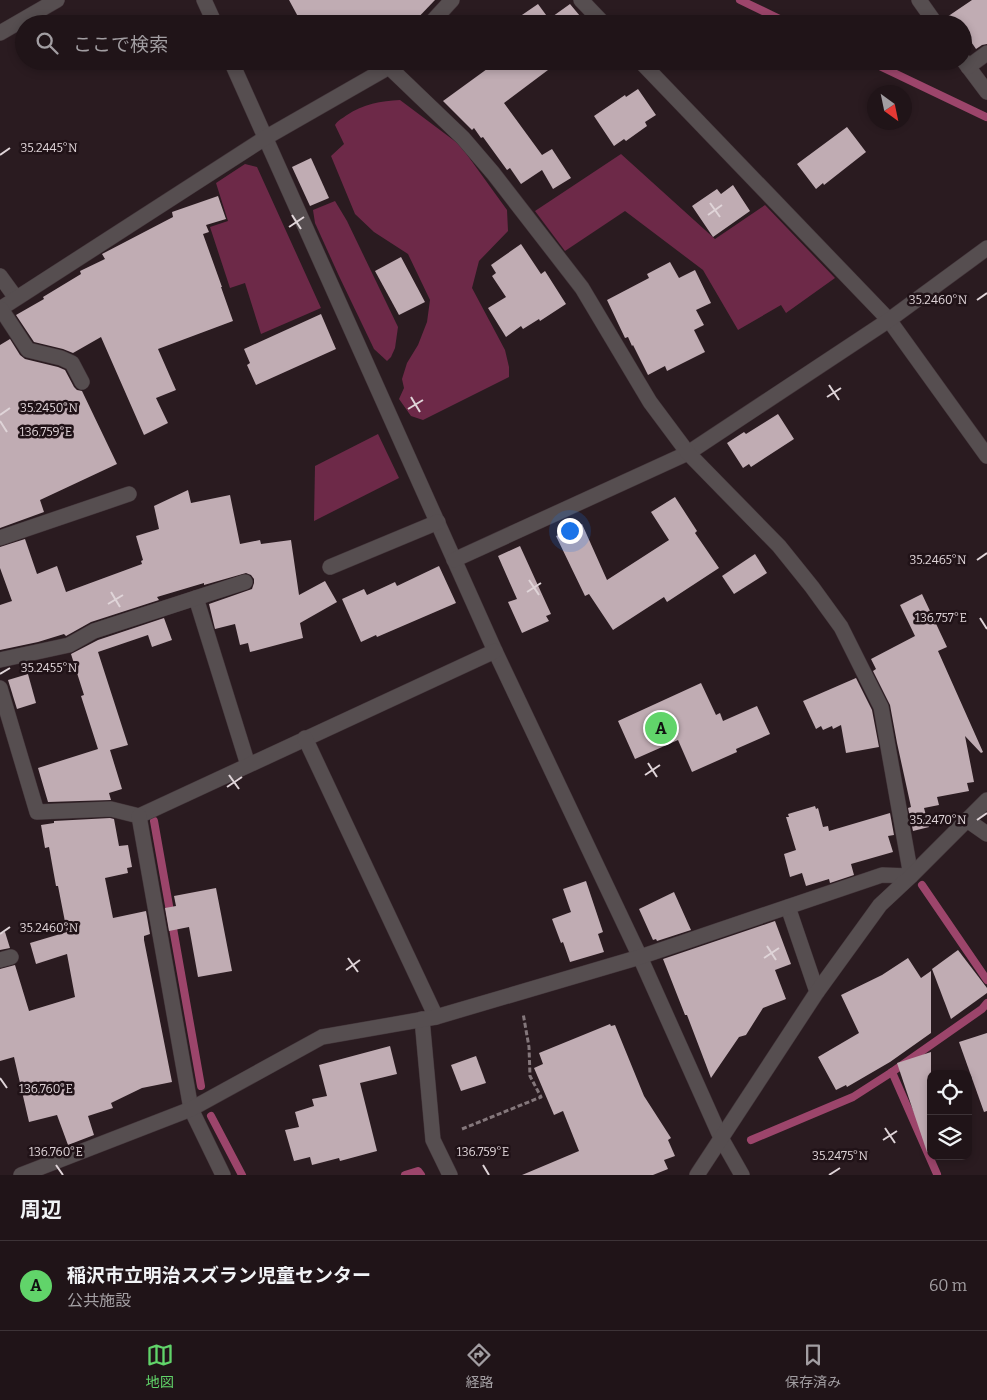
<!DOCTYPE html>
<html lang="ja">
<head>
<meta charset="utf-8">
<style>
	body { margin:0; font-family:Bitter,"Noto Sans JP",serif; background:#2d2125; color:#f1f3f6 }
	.controls { position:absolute; right:15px; bottom:15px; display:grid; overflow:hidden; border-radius:10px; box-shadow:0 2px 8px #0003 }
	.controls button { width:45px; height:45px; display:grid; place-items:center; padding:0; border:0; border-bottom:1px solid #3d3337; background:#201418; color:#f1f3f6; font:25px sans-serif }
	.compass { position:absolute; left:867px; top:85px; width:45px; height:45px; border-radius:50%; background:#201418; box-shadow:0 2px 8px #0003; rotate:147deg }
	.you { position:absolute; left:569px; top:530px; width:18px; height:18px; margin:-12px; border:4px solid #fff; border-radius:50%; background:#1a73e8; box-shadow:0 0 0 8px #1a73e833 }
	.badge { display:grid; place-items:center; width:32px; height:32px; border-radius:50%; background:#61d46a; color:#111; font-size:16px; font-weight:700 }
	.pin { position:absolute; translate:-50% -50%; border:2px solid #fff; box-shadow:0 1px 5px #0006 }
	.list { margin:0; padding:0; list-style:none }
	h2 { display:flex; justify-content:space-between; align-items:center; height:65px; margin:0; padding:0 20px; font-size:21px }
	h2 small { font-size:16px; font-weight:400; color:#a29ea2 }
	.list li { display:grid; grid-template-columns:32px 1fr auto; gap:15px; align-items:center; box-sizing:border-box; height:90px; padding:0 20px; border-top:1px solid #3d3337 }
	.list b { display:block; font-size:19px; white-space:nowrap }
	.list p { margin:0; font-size:16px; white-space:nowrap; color:#a29ea2 }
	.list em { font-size:16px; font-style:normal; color:#a29ea2 }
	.icon { flex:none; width:28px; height:28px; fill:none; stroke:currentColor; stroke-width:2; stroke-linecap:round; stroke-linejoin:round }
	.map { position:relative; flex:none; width:987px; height:1175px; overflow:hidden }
	.search { position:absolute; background:#201418; box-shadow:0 2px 8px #0003; left:15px; right:15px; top:15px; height:55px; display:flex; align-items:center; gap:12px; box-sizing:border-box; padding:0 18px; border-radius:28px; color:#a29ea2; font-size:19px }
	.sheet { height:155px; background:#201418 }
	nav { display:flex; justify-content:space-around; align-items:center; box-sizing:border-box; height:70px; border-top:1px solid #3d3337; background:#201418; font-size:14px; color:#a29ea2 }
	nav a { display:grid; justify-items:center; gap:2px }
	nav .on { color:#61d46a }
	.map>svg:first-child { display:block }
	.green { fill:#6d2948 }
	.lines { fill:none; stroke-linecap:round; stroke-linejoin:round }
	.stream { stroke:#9c456b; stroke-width:8 }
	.building { fill:#c0acb3 }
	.minor-casing { stroke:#43353a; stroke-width:16 }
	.path { stroke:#84777b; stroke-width:3; stroke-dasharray:5 2.5; stroke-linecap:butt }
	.minor { stroke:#564e50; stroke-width:15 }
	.ticks { fill:none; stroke:#dfd4d8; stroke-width:2 }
	.ticks-label { font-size:12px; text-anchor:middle; fill:#dfd4d8; stroke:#201217; stroke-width:5; stroke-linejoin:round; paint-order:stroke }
</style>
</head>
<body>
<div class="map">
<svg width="987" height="1175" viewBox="0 0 987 1175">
	<rect width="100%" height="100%" fill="#2a1b20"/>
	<!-- green -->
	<g class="green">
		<path d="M400,100L460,145L507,210L508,231L479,261L472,288L505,350L509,367V377L423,420L411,416L399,399L404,388L402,379L407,363L418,345L427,322L430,300L408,254L374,232L355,214L331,156L344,144L335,125C338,120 343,118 347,115C363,104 381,101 400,100Z"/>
		<path d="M621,154L715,239L765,205L835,278L786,313L781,305L738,330L703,270L625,211L565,251L535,211Z"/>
		<path d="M245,164L257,167L321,308L261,334L245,283L230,288L210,227L228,221L216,183Z"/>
		<path d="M335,201L347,221L398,327L395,348L391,357L387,361L374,349L339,276L315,223L313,210Z"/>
		<path d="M378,434L399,478L314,521L315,466Z"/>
	</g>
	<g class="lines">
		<!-- stream -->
		<g class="stream">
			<path d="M740,0L790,24"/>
			<path d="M869,61L986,117"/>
			<path d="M154,821L201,1086"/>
			<path d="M922,885L987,980"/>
			<path d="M892,1072L937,1174"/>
			<path d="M211,1116L242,1175"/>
			<path d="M751,1140L853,1097L892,1072L982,1009L987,1003"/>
			<path d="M405,1175L418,1171L421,1175"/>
		</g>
	</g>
	<!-- building -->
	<g class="building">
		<path d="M289,0H435L412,24H302Z"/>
		<path d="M972,0H987V44L982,45L976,49L963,30V24H945L944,19Z"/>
		<path d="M538,4L549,19L570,4L580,16L581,15L588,24H524L519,17Z"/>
		<path d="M498,61H560L504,103L542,155L552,149L571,178L553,189L542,170L521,184L510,168L507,170L483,137L481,138L474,128L472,130L443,101Z"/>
		<path d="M638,89L656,115L645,122L647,126L626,141L624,139L614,146L594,116L625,95L626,97Z"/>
		<path d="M847,127L866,152L824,185L823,183L816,189L797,164Z"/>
		<path d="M311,158L329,198L310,206L292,167Z"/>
		<path d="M733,185L750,211L713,237L692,206L717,189L721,194Z"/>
		<path d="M218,196L226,219L206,225L209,232L203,234L222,287H221L233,321L158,349L176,390L156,398L168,423L144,435L101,337L73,353L63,349L34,342L16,315L44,299L43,297L81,274L80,271L105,259L102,254L173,217L172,212Z"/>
		<path d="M521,244L541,274L545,271L566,304L540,321L539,319L523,329L521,326L506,337L488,308L506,297L492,276L496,273L491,265Z"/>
		<path d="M401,257L425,302L399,315L375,271Z"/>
		<path d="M670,262L679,278L695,270L711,303L696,310L704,325L694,330L705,352L667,371L665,366L648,375L633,345L632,346L628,337L625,338L607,300L649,278L647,274Z"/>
		<path d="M321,314L336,349L256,385L247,365L250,363L244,349Z"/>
		<path d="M10,339L20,355L25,359L58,367L65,370L74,387L77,390L82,391L117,464L40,500L44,512L0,528V345Z"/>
		<path d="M778,414L794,439L751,467L749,464L743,468L727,443L744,432L746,434Z"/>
		<path d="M188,490L191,503L230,495L240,544L260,540L261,544L291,540L299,595L325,581L337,602L300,623L303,638L250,652L248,643L240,645L235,624L215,629L209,604L252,589L254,583V579L251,575L246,573L204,585V583L157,597L159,600L91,622L66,636L64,634L38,642L0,650V605L12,601L0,568V547L25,539L37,574L57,566L66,592L142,564L141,561L143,560L136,536L159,529L154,506Z"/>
		<path d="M675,497L697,531L695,533L719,568L667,602L664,597L613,630L589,594L585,596L556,536L582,524L607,580L669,540L651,512Z"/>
		<path d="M520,546L551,614L546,616L549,621L522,633L508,602L517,599L498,556Z"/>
		<path d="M755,554L767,573L734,594L722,576Z"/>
		<path d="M439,566L456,603L377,637L376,635L361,642L342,599L364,589L367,595L395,582L397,586Z"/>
		<path d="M922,594L947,647L938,651L983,752L981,753L965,736L974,782L967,783L969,791L937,797L939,805L924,808L929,827L913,831L908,808L911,807L897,743L890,705L873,671L876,669L871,659L915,636L900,605Z"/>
		<path d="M164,618L172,640L152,647L148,635L98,652L128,745L110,750L122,789L109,793L111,800L48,802L38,768L98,749L81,696L84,695L71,654L98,640Z"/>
		<path d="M28,674L36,703L17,709L8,680Z"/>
		<path d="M856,678L872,710L879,747L846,753L841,725L833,729L832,726L823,730L821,726L816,729L803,701Z"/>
		<path d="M701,683L716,715L720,713L723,721L757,706L770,734L736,749L737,752L692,772L678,740L635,759L618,721Z"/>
		<path d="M815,806L816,809L818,808L823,827L828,826L829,831L890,813L894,835L888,836L893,852L851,864L854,875L830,883L829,879L806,886L802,873L790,877L784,854L796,850L786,817H789L788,814Z"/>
		<path d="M110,818L114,819L119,846L128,845L132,867L127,868L128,873L105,878L113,918L146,911L150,934L144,936V940L172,1082L142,1088L111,1103L113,1108L88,1116L94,1135L68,1145L57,1115L29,1122L14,1057L0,1061V969L15,965L29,1011L75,997L67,954L36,964L30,943L67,932L58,886H56L49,847L45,848L41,825L54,823V821Z"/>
		<path d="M586,881L603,932L598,934L604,952L570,962L563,942L561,943L552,919L571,912L563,889Z"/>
		<path d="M216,888L232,971L198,977L189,927L169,931L165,908L176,906L174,896Z"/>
		<path d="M674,892L691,930L657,941L656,939L653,940L639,909Z"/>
		<path d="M775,921L791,964L775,970L786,999L763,1008L746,1035L739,1037L711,1078L687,1015H685L663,959Z"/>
		<path d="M5,932L10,948L0,950V933Z"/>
		<path d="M958,950L987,988V993L951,1019L932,969Z"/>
		<path d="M908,958L921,978L931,971V1033L890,1062L847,1087L846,1085L836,1090L818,1057L859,1033L841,995L882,975Z"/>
		<path d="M610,1024L611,1026L615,1025L644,1096L671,1138L668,1140L675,1156L664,1160L668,1169L653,1175H522L579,1151L563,1111L554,1115L534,1068L543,1064L539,1053Z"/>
		<path d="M987,1033V1111L984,1112L959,1042Z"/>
		<path d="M390,1046L397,1074L360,1083L377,1151L340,1161L339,1158L312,1165L310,1157L294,1161L285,1130L299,1127L295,1112L314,1106L312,1099L327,1096L319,1065Z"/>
		<path d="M931,1052V1152H927L897,1063Z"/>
		<path d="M476,1056L486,1083L461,1091L451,1065Z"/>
	</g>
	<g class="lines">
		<defs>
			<g id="minor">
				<path d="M204,0L215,24"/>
				<path d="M581,0L604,24"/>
				<path d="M919,0L936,24"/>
				<path d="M430,24L452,0"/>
				<path d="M0,33L57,0"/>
				<path d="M963,60L987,92"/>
				<path d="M231,61L495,651L640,957L721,1138L742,1175"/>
				<path d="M640,61L889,320L987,456"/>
				<path d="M968,67L987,53"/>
				<path d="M0,276L16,298"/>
				<path d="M0,309L265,138L389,67L394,61"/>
				<path d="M1,309L28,350L61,358L72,363L82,382"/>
				<path d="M0,538L129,494"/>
				<path d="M454,560L688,453L889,320L987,248"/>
				<path d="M330,567L438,522"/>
				<path d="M196,598L248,765"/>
				<path d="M0,660L69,645L94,631L245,582"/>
				<path d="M0,688L37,812L111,809L139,816L495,651"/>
				<path d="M305,738L436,1017"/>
				<path d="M139,816L191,1109L223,1175"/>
				<path d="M967,820L987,834"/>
				<path d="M788,907L817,992"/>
				<path d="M0,960L11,957"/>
				<path d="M422,1019L433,1140L450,1175"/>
				<path d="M21,1175L191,1109L322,1037L436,1017L640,957L882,875L911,876L881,707L841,627L812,587L779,546L688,453L650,402L582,288L493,173L463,138L389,67"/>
				<path d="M697,1175L817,992L880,905L911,876L987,800"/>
			</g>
		</defs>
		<!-- minor casing -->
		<use href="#minor" class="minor-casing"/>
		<!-- path -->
		<path class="path" d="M462,1129L541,1097L530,1076L529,1047L523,1013"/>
		<!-- minor -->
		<use href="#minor" class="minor"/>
	</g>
	<!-- ticks -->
	<path class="ticks" d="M0,155L10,148M710,203L720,217M292,215L301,229M708,215L722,205M289,227L304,217M977,300L987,293M829,385L839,400M411,397L420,412M827,397L841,388M408,409L423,400M0,415L10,408M0,421L7,432M977,560L987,553M529,580L539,595M111,592L120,607M527,592L541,583M108,604L123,595M980,618L987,629M0,674L10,668M648,763L657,777M229,775L239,789M645,775L660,765M227,787L242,777M977,820L987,813M0,934L10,927M767,946L776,960M348,958L358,972M764,958L779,948M346,970L360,960M0,1078L7,1088M885,1128L895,1143M883,1140L897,1131M56,1165L63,1175M483,1165L489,1175M829,1175L840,1168"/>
	<g class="ticks-label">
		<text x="49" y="152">35.2445°N</text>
		<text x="938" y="304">35.2460°N</text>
		<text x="49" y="412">35.2450°N</text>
		<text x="46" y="436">136.759°E</text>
		<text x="938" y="564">35.2465°N</text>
		<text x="941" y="622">136.757°E</text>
		<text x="49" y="672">35.2455°N</text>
		<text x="938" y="824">35.2470°N</text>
		<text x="49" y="932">35.2460°N</text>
		<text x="46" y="1093">136.760°E</text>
		<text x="56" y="1156">136.760°E</text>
		<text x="483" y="1156">136.759°E</text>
		<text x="840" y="1160">35.2475°N</text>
	</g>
</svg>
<div class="controls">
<button><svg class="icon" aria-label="locate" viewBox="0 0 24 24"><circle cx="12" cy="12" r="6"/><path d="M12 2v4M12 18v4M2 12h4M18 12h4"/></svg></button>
<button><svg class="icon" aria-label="layers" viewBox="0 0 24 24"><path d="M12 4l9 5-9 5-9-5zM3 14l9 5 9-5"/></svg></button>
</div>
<svg class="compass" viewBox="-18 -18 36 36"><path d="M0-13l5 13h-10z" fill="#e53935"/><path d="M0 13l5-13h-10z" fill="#a29ea2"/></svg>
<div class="you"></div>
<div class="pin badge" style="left:661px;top:728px">A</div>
<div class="search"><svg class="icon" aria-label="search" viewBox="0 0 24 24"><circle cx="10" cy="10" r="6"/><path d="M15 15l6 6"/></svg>ここで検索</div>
</div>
<section class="sheet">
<h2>周辺<small></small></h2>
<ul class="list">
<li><span class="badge">A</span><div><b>稲沢市立明治スズラン児童センター</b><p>公共施設</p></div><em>60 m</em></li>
</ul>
</section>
<nav>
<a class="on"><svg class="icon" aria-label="map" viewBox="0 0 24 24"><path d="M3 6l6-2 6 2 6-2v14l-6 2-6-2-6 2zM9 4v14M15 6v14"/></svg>地図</a>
<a><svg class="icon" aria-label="directions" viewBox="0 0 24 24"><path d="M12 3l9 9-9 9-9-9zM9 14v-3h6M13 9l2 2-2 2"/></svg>経路</a>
<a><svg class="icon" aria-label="saved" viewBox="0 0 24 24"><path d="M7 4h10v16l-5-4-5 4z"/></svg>保存済み</a>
</nav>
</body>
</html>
